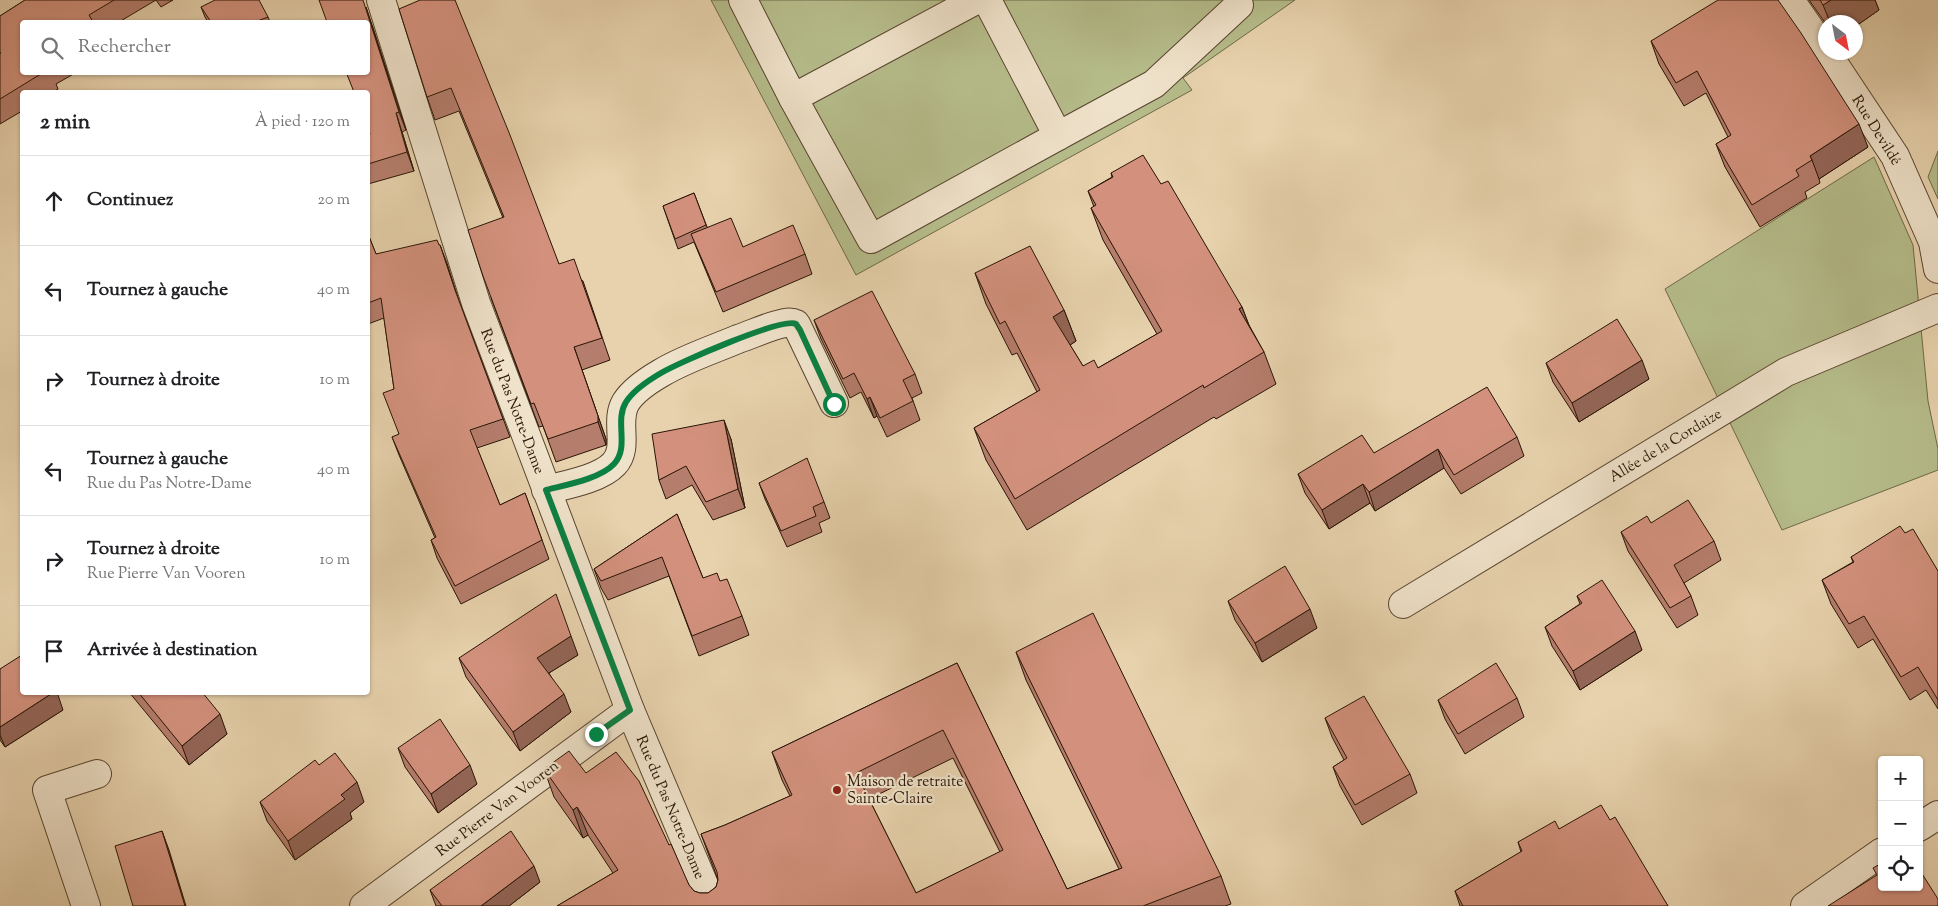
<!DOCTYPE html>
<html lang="fr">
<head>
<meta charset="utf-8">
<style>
	body { margin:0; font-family:"Sorts Mill Goudy",serif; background:#f2f2f2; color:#202124 }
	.controls { position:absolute; right:15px; bottom:15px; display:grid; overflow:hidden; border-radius:5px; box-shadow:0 1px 4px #0004 }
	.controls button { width:45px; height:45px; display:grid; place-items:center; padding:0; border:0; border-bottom:1px solid #e0e0e0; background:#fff; color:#202124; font:25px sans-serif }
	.compass { position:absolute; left:1818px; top:15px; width:45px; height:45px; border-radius:50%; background:#fff; box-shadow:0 1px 4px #0004; rotate:148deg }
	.stop { position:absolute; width:15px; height:15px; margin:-11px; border:4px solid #0b8043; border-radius:50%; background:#fff }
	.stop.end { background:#0b8043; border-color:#fff; box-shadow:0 1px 5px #0008 }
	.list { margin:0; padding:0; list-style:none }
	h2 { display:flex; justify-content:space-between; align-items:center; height:65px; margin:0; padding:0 20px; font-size:21px }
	h2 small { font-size:16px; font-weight:400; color:#757577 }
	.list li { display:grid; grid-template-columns:32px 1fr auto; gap:15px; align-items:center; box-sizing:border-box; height:90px; padding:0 20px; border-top:1px solid #e0e0e0 }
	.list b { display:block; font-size:19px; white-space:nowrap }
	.list p { margin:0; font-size:16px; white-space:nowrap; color:#757577 }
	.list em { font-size:16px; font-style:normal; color:#757577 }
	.icon { flex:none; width:28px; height:28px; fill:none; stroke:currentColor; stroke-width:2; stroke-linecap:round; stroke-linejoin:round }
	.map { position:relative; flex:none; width:1938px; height:906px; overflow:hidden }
	.search { position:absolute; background:#fff; box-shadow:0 1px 4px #0004; left:20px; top:20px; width:350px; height:55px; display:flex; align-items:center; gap:12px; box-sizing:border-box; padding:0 18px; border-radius:5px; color:#757577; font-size:19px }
	.panel { position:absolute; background:#fff; box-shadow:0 1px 4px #0004; left:20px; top:90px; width:350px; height:605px; border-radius:5px }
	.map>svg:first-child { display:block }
	.green { fill:#b5bc8a; stroke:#6f6848 }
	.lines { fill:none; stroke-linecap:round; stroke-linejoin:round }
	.minor-casing { stroke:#58442f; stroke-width:30 }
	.minor { stroke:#efe2ca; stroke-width:28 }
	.wall { fill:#b57d6c; stroke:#291405; fill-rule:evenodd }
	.shaded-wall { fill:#946658; stroke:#291405 }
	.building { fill:#d3917d; stroke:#291405; fill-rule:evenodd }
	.route { stroke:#0b8043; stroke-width:6 }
	.poi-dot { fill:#8f2418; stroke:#efe2ca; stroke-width:2 }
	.labels { text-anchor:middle; stroke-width:4.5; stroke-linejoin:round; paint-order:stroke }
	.street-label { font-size:15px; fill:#291405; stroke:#efe2ca }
	.poi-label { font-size:15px; fill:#291405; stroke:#efe2ca; text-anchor:start }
</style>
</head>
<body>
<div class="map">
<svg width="1938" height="906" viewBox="0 0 1938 906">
	<rect width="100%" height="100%" fill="#e7d2ad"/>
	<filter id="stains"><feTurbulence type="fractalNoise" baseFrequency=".004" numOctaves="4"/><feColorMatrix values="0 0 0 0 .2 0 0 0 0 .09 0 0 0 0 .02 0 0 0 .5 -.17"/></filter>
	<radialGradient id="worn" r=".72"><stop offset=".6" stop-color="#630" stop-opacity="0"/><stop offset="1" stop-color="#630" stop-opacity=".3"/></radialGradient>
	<!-- green -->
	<g class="green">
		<path d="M711,0H1295L1183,78L1192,90L856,275Z"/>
		<path d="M1938,151V199L1928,177Z"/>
		<path d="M1874,157L1913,245L1928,401L1938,449V470L1782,530L1665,289Z"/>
	</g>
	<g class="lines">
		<defs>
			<g id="minor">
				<path d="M381,0L476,303L630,710L713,906"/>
				<path d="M743,0L793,98"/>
				<path d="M976,0L793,98L871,239L1058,136L987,0"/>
				<path d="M1790,0L1826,52"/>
				<path d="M1826,52L1895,156L1933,242L1938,269"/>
				<path d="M1058,136L1154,84L1239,5"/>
				<path d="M546,490C565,485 600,479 614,464C630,447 614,421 626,402C633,391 649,380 661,373C684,359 712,350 738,339C753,334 769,326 785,323C789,322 792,322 796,324L834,403"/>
				<path d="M1403,604L1786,372L1938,308"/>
				<path d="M1919,827L1938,815"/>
				<path d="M86,906L47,790L97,774"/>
				<path d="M364,906L630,710"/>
				<path d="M1805,906L1882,852"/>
			</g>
		</defs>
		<!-- minor casing -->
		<use href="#minor" class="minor-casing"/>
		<!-- minor -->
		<use href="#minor" class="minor"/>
	</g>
	<!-- wall -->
	<g class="wall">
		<path d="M25,0H173L161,7L156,0L119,22H22V72H77L56,84L58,89L53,92H22V111L0,124V16Z"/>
		<path d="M420,0L559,264L583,281L610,360L582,370L606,439V445L556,462L543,426L539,427L491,298L503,218L459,111L435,120L427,97Z"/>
		<path d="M1809,0H1875L1879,10L1856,26V22H1826V24Z"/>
		<path d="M201,7L268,17L270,22H208L205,17Z"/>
		<path d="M372,25L406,130L402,132L414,171L368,184V135L370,134Z"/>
		<path d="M1651,41L1868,147L1819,179L1820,183L1805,192L1807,198L1760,227L1725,167L1716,144L1728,137L1706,93L1684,106L1659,64Z"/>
		<path d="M1111,173L1161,184L1242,307L1249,325L1264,352L1276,384L1216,419L1214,417L1027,530L986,460L974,428L1037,392L1017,353L1012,355L986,304L975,273L1064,310L1076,341L1070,345L1083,366L1098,368L1157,334L1103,240L1091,208L1094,207L1088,191L1112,177Z"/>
		<path d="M694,193L707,227L743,247L805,254L812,274L723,312L694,242L678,249L663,206Z"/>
		<path d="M368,234L376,254L440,245L460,304L510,437L477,448L500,505L525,493L549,559L461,604L437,558L431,540L435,538L399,455L392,437L399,435L394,389L384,318L368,324Z"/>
		<path d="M814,320L915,374L922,393L912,398L920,420L887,437L877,416L874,418L861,392L850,398L821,339Z"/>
		<path d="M1546,363L1649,379L1579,422L1553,382Z"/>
		<path d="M1517,437L1524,456L1461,494L1444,468L1375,511L1370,503L1329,529L1305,493L1298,474L1374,453Z"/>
		<path d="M731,439L745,508L713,520L692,485L666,499L659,480Z"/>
		<path d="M759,483L824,502L830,518L819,523L822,532L787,547L765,499Z"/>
		<path d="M677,514L703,578L720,581L742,616L749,635L699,656L669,576L608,600L601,588L594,569Z"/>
		<path d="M1651,523L1714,541L1721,560L1684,583L1691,596L1698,615L1677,628L1628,551L1621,532Z"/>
		<path d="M1905,533L1938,571V709L1926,690L1910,700L1873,639L1858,648L1831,604L1822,580L1853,562L1851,557Z"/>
		<path d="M1577,596L1642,650L1580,690L1552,646L1545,627L1580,604Z"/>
		<path d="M1228,601L1317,628L1262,662L1235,620Z"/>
		<path d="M1016,652L1221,876L1231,904L1225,906H557L613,873L588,835L583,838L554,797L544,769L586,773L669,845L689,885L694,891L700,893H708L716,887L718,880L701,834L725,825L790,796L782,780L772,752L957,663L1067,889L1119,869L1026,680ZM953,758L1000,852L916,893L869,799Z"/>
		<path d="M578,655L549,673L571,712L520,751L466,677L459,658Z"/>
		<path d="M0,669L63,710L5,747L0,740Z"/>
		<path d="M129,692H202L227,734L189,765Z"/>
		<path d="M1517,698L1524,717L1465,754L1445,719L1438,700Z"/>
		<path d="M1325,718L1410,774L1417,793L1362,825L1340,786L1333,767L1344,760L1332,737Z"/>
		<path d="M398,748L477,784L438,813L405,767Z"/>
		<path d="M319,765L364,802L350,813L352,819L295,860L267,821L260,802Z"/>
		<path d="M1610,820L1668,906H1460L1455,891L1521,852L1518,842L1559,829Z"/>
		<path d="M540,882L509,906H436L430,890Z"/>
	</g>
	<!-- shaded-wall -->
	<g class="shaded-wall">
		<path d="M1831,0H1875L1879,10L1856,26V22H1830L1823,5Z"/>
		<path d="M366,7L372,25L406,130L399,112Z"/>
		<path d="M396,113L402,132L414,171L407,152Z"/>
		<path d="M1859,124L1868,147L1819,179L1812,160L1810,156Z"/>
		<path d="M440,245L447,263L461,308Z"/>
		<path d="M1242,307L1254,339L1239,309Z"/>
		<path d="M1064,310L1076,341L1064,349L1053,317Z"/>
		<path d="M574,347L606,439V445L598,422Z"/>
		<path d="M1642,360L1649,379L1579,422L1572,403Z"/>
		<path d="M870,397L877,416L874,418L867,399Z"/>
		<path d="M724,420L731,439L745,508L738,489Z"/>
		<path d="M1438,449L1444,468L1375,511L1369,492Z"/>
		<path d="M1363,484L1370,503L1329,529L1322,510Z"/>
		<path d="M1310,609L1317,628L1262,662L1255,643Z"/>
		<path d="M1635,631L1642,650L1580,690L1573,671Z"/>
		<path d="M571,636L578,655L544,676L537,658Z"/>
		<path d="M54,692H57L63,710L5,747L0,735V727Z"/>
		<path d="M564,694L571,712L520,751L513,732Z"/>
		<path d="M220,714L227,734L189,765L182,746Z"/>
		<path d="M470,765L477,784L438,813L431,794Z"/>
		<path d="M357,782L364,802L350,813L352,819L295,860L288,841L341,795Z"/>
		<path d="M577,807L588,835L583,838L573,810Z"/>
		<path d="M162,831L169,850L186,906H185Z"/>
		<path d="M534,866L540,882L509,906H481Z"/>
	</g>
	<!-- building -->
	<g class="building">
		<path d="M25,0H114L89,15L93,22H22V72H44L0,99V53H1L0,52V16Z"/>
		<path d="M215,0H259L268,17L255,22H211L201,7Z"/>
		<path d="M319,0H363L399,112L396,113L407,152L368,164V135L370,134L368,127V92H354L346,72H368V22H327Z"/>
		<path d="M420,0H455L510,135L559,264L574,259L602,338L574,347L598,416V422L548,439L534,403L531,404L483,276L468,230L504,217L451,88L427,97L399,9Z"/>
		<path d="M1718,0H1778L1801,33L1859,124L1810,156L1812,160L1796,170L1799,176L1752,205L1716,144L1731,135L1697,71L1676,83L1651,41Z"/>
		<path d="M1820,0H1831L1823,5Z"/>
		<path d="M1143,155L1161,184L1168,181L1242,307L1239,309L1264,352L1204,388L1203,385L1015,499L974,428L1040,390L1005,321L1000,324L975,273L1030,246L1064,310L1053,317L1083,366L1094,360L1098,368L1162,331L1091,208L1096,205L1088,191L1113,177L1111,173Z"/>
		<path d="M694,193L706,225L675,239L663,206Z"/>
		<path d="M731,218L743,247L793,225L805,254L716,292L691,234Z"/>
		<path d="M368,234L376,254L437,240L439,245H440L455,290L503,419L470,430L500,505L525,493L542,540L455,586L431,540L436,537L392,437L399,434L383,393L394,389L381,298L368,303Z"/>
		<path d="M872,291L915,374L903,380L913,401L880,418L870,397L867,399L854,373L843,379L814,320Z"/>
		<path d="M1617,319L1642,360L1572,403L1546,363Z"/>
		<path d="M1487,387L1517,437L1454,475L1438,449L1369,492L1363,484L1322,510L1298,474L1362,435L1374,453Z"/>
		<path d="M724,420L738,489L706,502L686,466L659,480L652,434Z"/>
		<path d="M807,458L824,502L813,507L816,516L781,531L759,483Z"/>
		<path d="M1688,500L1714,541L1674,565L1691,596L1670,608L1621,532L1647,516L1651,523Z"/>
		<path d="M677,514L703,578L717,573L720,581L727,579L742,616L692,636L662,557L601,581L594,569Z"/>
		<path d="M1900,526L1905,533L1913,529L1938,571V700L1918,667L1901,677L1864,616L1849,624L1822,580L1854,562L1851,557Z"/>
		<path d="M1285,566L1310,609L1255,643L1228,601Z"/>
		<path d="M1602,580L1635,631L1573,671L1545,627L1582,603L1577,596Z"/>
		<path d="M556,594L571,636L537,658L564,694L513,732L459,658Z"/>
		<path d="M1093,613L1221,876L1143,906H557L618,870L577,807L573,810L544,769L569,751L586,773L616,752L639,781L669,845L671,844L689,885L694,891L700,893H708L716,887L718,880L717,872L701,834L725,825L792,795L772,752L957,663L1067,889L1122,868L1016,652ZM943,730L1003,850L916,893L856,773Z"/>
		<path d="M22,655V692H54L0,727V669Z"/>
		<path d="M1496,663L1517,698L1458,734L1438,700Z"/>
		<path d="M138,692H202L220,714L182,746Z"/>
		<path d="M1364,696L1410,774L1355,805L1333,767L1347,758L1325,718Z"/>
		<path d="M440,719L470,765L431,794L398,748Z"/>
		<path d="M335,753L357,782L341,795L345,799L288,841L260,802L315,760L319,765Z"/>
		<path d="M1601,805L1610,820L1615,817L1668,906H1463L1455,891L1522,851L1518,842L1555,821L1559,829Z"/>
		<path d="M162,831L185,906H133L115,846Z"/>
		<path d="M511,831L534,866L481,906H442L430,890Z"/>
		<path d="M1882,863V887H1919V869L1938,899V906H1828L1877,875L1873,868Z"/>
	</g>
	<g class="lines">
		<!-- route -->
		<path class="route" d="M596,734L630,710L546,490C565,485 600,479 614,464C630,447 614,421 626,402C633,391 649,380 661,373C678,363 782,317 796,324L800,330L834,404"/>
	</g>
	<!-- markers -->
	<circle class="poi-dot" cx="837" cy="790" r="5"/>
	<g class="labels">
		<!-- street labels -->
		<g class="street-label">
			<text transform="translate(1877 130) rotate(58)" y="5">Rue Devildé</text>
			<text transform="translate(513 401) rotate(69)" y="5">Rue du Pas Notre-Dame</text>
			<text transform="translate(1665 445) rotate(-31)" y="5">Allée de la Cordaize</text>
			<text transform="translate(671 807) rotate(67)" y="5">Rue du Pas Notre-Dame</text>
			<text transform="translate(497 808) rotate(-37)" y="5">Rue Pierre Van Vooren</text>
		</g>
		<!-- poi labels -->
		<g class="poi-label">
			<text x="847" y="786">Maison de retraite<tspan x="847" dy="17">Sainte-Claire</tspan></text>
		</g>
	</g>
	<rect width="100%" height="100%" filter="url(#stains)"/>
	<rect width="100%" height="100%" fill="url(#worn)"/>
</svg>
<div class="controls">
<button>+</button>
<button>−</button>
<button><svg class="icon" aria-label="locate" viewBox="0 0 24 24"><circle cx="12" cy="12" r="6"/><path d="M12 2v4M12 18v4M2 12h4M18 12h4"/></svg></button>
</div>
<svg class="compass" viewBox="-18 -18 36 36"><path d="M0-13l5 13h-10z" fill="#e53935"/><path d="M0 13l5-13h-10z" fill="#757577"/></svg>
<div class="stop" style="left:834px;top:404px"></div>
<div class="stop end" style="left:596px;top:734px"></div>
<div class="search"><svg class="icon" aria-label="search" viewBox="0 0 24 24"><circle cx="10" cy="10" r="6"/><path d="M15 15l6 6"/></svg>Rechercher</div>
<section class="panel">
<h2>2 min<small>À pied · 120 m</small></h2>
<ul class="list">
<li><svg class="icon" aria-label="ahead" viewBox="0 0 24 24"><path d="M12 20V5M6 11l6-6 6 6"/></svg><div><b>Continuez</b></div><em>20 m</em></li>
<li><svg class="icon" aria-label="left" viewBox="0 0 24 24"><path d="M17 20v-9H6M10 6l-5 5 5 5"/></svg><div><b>Tournez à gauche</b></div><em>40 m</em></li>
<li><svg class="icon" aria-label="right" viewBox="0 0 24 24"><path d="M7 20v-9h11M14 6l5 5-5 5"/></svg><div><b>Tournez à droite</b></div><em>10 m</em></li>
<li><svg class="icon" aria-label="left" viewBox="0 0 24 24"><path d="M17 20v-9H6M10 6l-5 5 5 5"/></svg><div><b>Tournez à gauche</b><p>Rue du Pas Notre-Dame</p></div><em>40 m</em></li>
<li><svg class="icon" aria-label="right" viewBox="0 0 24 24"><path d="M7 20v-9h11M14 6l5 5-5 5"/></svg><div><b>Tournez à droite</b><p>Rue Pierre Van Vooren</p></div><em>10 m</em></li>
<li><svg class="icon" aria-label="arrive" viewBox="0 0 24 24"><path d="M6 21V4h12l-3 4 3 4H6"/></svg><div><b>Arrivée à destination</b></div></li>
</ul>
</section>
</div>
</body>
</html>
